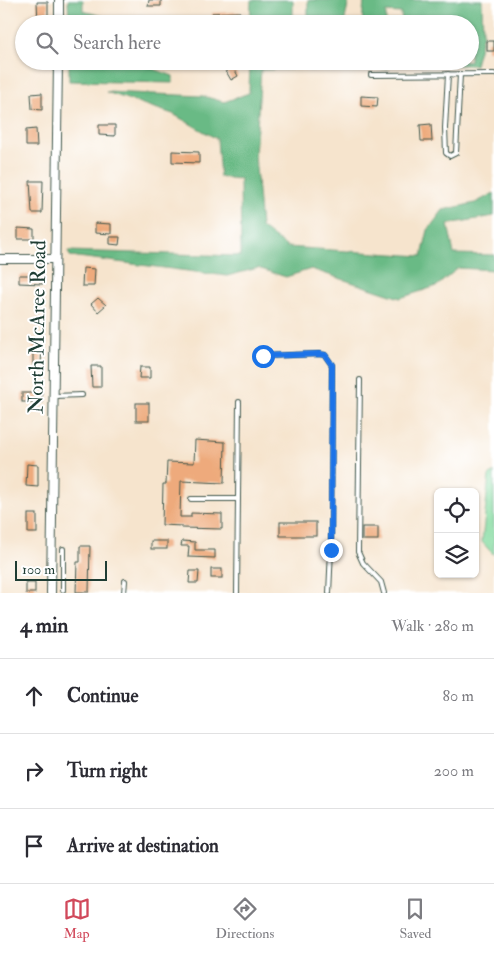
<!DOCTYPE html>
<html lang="en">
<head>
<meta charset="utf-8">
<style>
	body { margin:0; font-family:"IM FELL Double Pica",serif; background:#f2f2f3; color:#2b2b33 }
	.controls { position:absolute; right:15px; bottom:15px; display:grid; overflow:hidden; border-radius:8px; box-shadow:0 1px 4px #0004 }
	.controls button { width:45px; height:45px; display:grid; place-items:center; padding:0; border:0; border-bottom:1px solid #e1e1e2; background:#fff; color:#2b2b33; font:25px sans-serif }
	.scale { position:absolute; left:15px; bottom:12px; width:92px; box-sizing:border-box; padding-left:5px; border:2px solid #1f3d34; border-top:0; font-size:14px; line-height:18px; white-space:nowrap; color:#1f3d34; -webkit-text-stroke:4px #fff; paint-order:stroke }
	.stop { position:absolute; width:15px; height:15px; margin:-11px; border:4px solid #1a73e8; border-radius:50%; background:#fff }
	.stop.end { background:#1a73e8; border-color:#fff; box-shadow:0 1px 5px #0008 }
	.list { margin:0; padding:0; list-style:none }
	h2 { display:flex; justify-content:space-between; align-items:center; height:65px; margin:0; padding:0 20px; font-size:21px }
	h2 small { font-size:16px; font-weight:400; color:#7c7c81 }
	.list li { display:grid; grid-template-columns:32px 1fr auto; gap:15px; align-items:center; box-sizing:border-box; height:75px; padding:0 20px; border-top:1px solid #e1e1e2 }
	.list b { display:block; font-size:19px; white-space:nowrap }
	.list em { font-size:16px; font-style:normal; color:#7c7c81 }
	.icon { flex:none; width:28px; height:28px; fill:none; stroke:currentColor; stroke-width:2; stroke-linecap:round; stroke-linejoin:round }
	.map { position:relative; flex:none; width:494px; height:593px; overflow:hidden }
	.search { position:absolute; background:#fff; box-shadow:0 1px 4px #0004; left:15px; right:15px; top:15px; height:55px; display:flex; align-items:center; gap:12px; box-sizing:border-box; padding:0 18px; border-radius:28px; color:#7c7c81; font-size:19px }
	.sheet { height:290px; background:#fff }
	nav { display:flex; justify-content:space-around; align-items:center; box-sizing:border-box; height:70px; border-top:1px solid #e1e1e2; background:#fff; font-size:14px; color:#7c7c81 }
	nav a { display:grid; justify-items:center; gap:2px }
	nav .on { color:#d1495b }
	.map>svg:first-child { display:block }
	.green { fill:#82da9e; stroke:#508c69 }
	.forest { fill:#69ba85; stroke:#447c5c }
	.building { fill:#eeaa7b }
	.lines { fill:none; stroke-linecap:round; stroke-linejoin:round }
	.service-casing { stroke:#3f564b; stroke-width:6 }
	.minor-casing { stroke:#3f564b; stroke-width:10 }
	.service { stroke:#fff; stroke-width:4 }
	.minor { stroke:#fff; stroke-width:8 }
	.route { stroke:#1a73e8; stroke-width:6 }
	.labels { text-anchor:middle; stroke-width:4; stroke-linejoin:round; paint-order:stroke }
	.street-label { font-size:21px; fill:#1f3d34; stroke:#fff }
</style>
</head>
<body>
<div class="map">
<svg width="494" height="593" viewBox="0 0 494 593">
	<rect width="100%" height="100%" fill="#fff"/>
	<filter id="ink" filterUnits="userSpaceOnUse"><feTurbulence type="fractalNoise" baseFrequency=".02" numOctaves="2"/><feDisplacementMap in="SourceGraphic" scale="10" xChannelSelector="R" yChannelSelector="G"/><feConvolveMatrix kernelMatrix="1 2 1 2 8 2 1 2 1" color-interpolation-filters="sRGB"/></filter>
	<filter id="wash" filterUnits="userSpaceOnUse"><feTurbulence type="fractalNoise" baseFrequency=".0096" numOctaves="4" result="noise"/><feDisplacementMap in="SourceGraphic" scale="20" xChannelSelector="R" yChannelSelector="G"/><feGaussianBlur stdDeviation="1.12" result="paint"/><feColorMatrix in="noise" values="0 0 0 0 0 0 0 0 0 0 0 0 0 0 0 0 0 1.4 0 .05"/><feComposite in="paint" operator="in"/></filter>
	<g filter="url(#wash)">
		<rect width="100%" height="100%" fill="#f6e4cd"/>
		<!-- green -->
		<path class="green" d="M494,472V555L482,542L489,476Z"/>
		<!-- forest -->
		<g class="forest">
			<path d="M68,0H83V11L125,22L124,24H69Z"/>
			<path d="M251,0H293V24H250Z"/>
			<path d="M308,0H349L344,24H308Z"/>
			<path d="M364,0H482L483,34L475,65H404V61H470V24H402L401,13L386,12V24H362Z"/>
			<path d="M69,61H132L173,76V83L69,81Z"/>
			<path d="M250,61H292V69L261,70L255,155L261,227L287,247L422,256L428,230L443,210L475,203L494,193V216L448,224L454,254L494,255V270L458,268L437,286L400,298L311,269L286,277L258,268L227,276L70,256L68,251L241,256L240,179L220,177L217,139L173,114L106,92L203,96L224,102L249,93Z"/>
			<path d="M308,61H388V69L308,70Z"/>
		</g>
		<g id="blocks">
			<!-- building -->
			<g class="building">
				<path d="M149,0H161V6H148Z"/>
				<path d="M37,2H48V24H38Z"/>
				<path d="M240,12L241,23L213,24L212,13Z"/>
				<rect x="487" y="41" width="7" height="10"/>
				<path d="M220,61H230L238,76L231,80Z"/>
				<path d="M42,93V110L32,109L31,94Z"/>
				<path d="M361,96L378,97L377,107L361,106Z"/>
				<path d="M431,124L432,141H421L420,125Z"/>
				<path d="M99,125H115V136L99,135Z"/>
				<path d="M36,129L37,146H26V130Z"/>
				<path d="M172,151L199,152V163L172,162Z"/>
				<path d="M30,181H43L42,213H32Z"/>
				<path d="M95,223L111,224V234L95,233Z"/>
				<path d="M18,228L34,229V239H18Z"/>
				<path d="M110,237H120L119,245L110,244Z"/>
				<path d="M83,268L95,269L94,286H82Z"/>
				<path d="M19,275H43V284L19,283Z"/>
				<path d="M98,298L106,305L98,312L91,304Z"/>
				<path d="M33,342H42L41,367L33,366Z"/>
				<path d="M91,366H101V387H92Z"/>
				<path d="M140,367H150V378H139Z"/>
				<rect x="22" y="393" width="20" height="9"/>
				<rect x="136" y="403" width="13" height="18"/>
				<path d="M195,440L225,442L224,483L181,481L180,517H191V513L222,514V529L182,528V526L162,525L163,484H166L167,462L194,463Z"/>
				<path d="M27,464L38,465V487L26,486Z"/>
				<rect x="28" y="514" width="9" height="19"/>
				<rect x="280" y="522" width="36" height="14"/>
				<rect x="362" y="527" width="16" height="13"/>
				<rect x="151" y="541" width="16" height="8"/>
				<path d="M182,541L195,542V550H215V558L188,557L189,546H181Z"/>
				<path d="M80,546H90L89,592H76L77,562H80Z"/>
				<rect x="211" y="569" width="11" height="9"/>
				<path d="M190,571H199L198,583H189Z"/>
				<rect x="26" y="583" width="9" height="10"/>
			</g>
		</g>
	</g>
	<g filter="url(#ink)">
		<use href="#blocks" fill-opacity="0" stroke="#3f564b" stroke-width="1"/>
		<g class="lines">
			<defs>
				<g id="service">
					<path d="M448,74L445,128L446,153L450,156L456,153L460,74"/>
					<path d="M371,75L494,74"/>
					<path d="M263,356L319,354L325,355L332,365L331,550L329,593"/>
					<path d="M360,380L358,552L363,563L381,582L384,593"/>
					<path d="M54,396L82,395"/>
					<path d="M191,499H238"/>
					<path d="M63,590V549"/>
					<path d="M124,593L125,581"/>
					<path d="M237,593L239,402"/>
				</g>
				<g id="minor">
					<path d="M59,24V0"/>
					<path d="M0,259H55"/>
					<path d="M51,593L58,61"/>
				</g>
			</defs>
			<!-- service casing -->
			<use href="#service" class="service-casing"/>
			<!-- minor casing -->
			<use href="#minor" class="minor-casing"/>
			<!-- service -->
			<use href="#service" class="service"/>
			<!-- minor -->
			<use href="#minor" class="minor"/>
		</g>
	</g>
	<g class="lines" filter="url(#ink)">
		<!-- route -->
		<path class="route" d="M263,356L319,354L325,355L332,365L331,550"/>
	</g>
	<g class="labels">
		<!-- street labels -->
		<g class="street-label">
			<text transform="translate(37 327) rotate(-89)" y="7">North McAree Road</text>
		</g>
	</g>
</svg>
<div class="controls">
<button><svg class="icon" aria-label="locate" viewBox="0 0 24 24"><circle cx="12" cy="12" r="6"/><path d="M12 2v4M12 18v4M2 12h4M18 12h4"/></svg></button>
<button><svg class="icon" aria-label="layers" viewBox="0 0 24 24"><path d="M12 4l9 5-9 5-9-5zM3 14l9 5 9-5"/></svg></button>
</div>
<div class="scale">100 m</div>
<div class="stop" style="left:263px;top:356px"></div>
<div class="stop end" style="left:331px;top:550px"></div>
<div class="search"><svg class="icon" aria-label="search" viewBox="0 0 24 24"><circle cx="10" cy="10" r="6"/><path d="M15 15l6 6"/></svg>Search here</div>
</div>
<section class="sheet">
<h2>4 min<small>Walk · 280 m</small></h2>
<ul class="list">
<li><svg class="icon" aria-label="ahead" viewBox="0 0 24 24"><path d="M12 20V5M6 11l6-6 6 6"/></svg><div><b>Continue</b></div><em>80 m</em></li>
<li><svg class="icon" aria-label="right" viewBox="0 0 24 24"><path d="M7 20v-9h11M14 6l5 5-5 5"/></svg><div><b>Turn right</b></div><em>200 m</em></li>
<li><svg class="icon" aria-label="arrive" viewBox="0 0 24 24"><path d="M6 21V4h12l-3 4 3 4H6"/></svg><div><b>Arrive at destination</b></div></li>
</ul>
</section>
<nav>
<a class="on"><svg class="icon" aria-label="map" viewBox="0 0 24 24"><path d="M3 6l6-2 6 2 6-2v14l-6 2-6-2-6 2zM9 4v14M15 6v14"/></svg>Map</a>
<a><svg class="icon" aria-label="directions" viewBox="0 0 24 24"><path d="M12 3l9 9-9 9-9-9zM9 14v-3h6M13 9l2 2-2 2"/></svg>Directions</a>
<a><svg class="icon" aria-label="saved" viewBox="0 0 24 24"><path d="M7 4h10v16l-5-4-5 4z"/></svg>Saved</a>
</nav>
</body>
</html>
